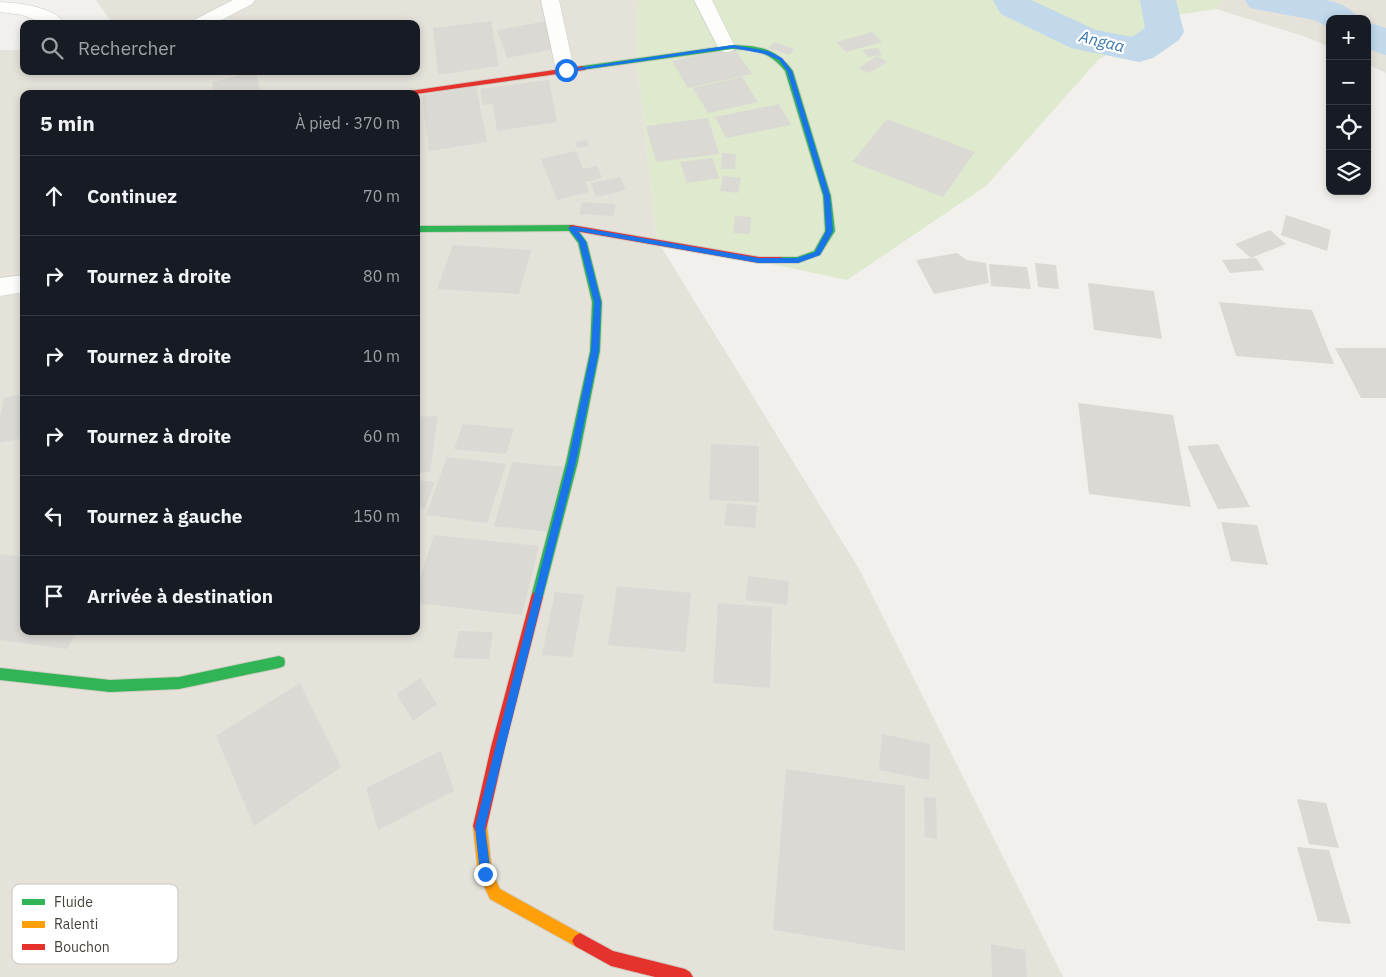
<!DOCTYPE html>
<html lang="fr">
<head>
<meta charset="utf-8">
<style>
	body { margin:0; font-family:"IBM Plex Sans",sans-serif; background:#20242c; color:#f1f3f6 }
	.controls { position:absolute; right:15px; top:15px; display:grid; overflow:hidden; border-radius:10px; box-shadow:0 2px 8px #0003 }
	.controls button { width:45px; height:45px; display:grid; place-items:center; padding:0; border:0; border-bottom:1px solid #363941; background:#171b24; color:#f1f3f6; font:25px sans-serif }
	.stop { position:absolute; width:15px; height:15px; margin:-11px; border:4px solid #1a73e8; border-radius:50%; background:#fff }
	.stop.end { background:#1a73e8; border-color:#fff; box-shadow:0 1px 5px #0008 }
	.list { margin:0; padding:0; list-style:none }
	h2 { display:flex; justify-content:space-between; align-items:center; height:65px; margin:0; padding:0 20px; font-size:21px }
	h2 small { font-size:16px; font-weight:400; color:#9ea1a6 }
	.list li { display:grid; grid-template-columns:32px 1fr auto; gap:15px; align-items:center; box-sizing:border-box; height:80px; padding:0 20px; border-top:1px solid #363941 }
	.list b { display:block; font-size:19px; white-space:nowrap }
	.list em { font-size:16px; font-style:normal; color:#9ea1a6 }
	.icon { flex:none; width:28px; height:28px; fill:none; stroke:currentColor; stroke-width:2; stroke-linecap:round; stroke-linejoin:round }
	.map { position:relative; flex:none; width:1386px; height:977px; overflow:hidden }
	.search { position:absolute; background:#171b24; box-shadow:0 2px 8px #0003; left:20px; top:20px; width:400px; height:55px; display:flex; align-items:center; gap:12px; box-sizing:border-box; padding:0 18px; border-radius:10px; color:#9ea1a6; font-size:19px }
	.panel { position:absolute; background:#171b24; box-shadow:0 2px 8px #0003; left:20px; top:90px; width:400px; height:545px; border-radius:10px }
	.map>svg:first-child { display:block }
	.residential { fill:#e5e2da; fill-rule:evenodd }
	.green { fill:#dee9ce }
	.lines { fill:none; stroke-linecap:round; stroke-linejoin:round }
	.river { fill:#c1d9eb; fill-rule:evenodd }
	.building { fill:#dbd9d4 }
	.street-casing { stroke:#cfceca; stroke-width:1 }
	.fast-casing { stroke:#d0cdc3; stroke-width:2 }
	.slow-casing { stroke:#d0cdc3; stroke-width:2 }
	.jam-casing { stroke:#d0cdc3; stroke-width:2 }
	.street { fill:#fdfdfc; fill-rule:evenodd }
	.fast { fill:#30b455; fill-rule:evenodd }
	.slow { fill:#ff9f0a; fill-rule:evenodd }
	.jam { fill:#e5322d; fill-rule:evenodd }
	.route { fill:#1a73e8 }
	.labels { text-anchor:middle; stroke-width:4.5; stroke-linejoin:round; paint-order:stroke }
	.far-water-label { font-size:16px; font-style:italic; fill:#3a77ab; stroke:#fff }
	.key { fill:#fff; stroke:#c8c6c4; stroke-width:1 }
	.key-label { font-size:14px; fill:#474239 }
</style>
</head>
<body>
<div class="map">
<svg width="1386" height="977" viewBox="0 0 1386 977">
	<rect width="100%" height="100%" fill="#f2f0ec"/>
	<!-- residential -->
	<g class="residential">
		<path d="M96,0H638L637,61L657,240L859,569L1063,977H0V50H24V71H416V24H113ZM24,94H416V631H24Z"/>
		<path d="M1223,0H1386V73L1367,64V19H1330V47L1303,36L1216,9Z"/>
	</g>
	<!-- green -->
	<path class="green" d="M638,0H1223L1216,9L1176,15L1099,59L986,186L847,280L657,240L637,61Z"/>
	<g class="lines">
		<!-- river -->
		<g class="river">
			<path d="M993,0H1031L1096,30L1132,37L1145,28L1140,0H1176L1184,32L1179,40L1153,58L1139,62L1071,48L1001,14Z"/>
			<path d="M1245,0H1326C1339,3 1351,7 1359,19H1330V28L1314,20L1250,8Z"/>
			<path d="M1367,22L1386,28V55L1367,49Z"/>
		</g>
	</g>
	<!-- building -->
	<g class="building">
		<path d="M491,21L499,66L438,75L433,28Z"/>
		<path d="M547,21L559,48L507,58L497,30Z"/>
		<path d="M872,32L882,42L846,52L836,42Z"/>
		<path d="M774,42L795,49L789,55L768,48Z"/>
		<path d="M734,48L752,74L688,88L672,61Z"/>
		<path d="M878,48L882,55L867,57L863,50Z"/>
		<path d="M877,56L887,62L869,73L859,68Z"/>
		<path d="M256,72L261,94H214L212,82Z"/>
		<path d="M742,77L758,102L708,113L693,88Z"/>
		<path d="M549,80L557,122L497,131L493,104L483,105L480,89Z"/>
		<path d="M476,86L487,142L429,151L422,95Z"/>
		<path d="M779,104L791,125L726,138L715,117Z"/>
		<path d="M708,118L719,154L656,162L646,126Z"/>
		<path d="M887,119L975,152L943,197L852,162Z"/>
		<path d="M587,140L589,146L577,148L576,142Z"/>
		<path d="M576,151L583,169L597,166L602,178L585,182L589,192L557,200L541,159Z"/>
		<path d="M722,153L736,154L735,169H721Z"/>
		<path d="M712,158L719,178L687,183L680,162Z"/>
		<path d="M723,176L741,178L738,193L720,191Z"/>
		<path d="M620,177L626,190L596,197L591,183Z"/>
		<path d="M582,202L616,204L613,216L579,214Z"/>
		<path d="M1286,215L1331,230L1327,251L1281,235Z"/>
		<path d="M735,216L751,217L750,234L733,233Z"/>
		<path d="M1270,230L1286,244L1251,258L1235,244Z"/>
		<path d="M453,245L531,250L519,294L437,289Z"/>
		<path d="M957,253L967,260L986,263L989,283L934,294L916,260Z"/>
		<path d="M1256,258L1264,270L1230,273L1222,260Z"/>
		<path d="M1035,263L1056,265L1059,289L1038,287Z"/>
		<path d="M989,264L1027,267L1031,289L991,286Z"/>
		<path d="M1088,283L1154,291L1162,339L1094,330Z"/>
		<path d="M1219,302L1312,310L1334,364L1236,356Z"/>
		<path d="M1335,348H1386V398H1361Z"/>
		<path d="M24,394V438L0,443V416L4,398Z"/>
		<path d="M1078,403L1173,415L1191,507L1089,494Z"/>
		<path d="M438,416L430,472L416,473V417Z"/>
		<path d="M463,424L514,429L506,454L454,449Z"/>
		<path d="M711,444L759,446V502L709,500Z"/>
		<path d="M1218,444L1250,507L1218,509L1187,446Z"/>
		<path d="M447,457L506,464L487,523L426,515Z"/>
		<path d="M512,462L564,467L550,532L494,526Z"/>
		<path d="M416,480L435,482L425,508L416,507Z"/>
		<path d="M727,503L757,506L755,528L724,525Z"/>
		<path d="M1221,522L1257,525L1268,565L1231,561Z"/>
		<path d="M434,535L539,546L522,615L416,603V590Z"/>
		<path d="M0,554L24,557V631H77L67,649L0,640Z"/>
		<path d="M748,576L789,581L787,605L745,600Z"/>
		<path d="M617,586L691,593L685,652L608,645Z"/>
		<path d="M555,592L584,595L572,657L542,655Z"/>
		<path d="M718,603L772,607L770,688L713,683Z"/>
		<path d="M459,631L493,632L489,659L453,658Z"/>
		<path d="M420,678L437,704L413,721L397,694Z"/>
		<path d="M300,683L341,767L254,826L216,736Z"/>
		<path d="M882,734L930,744L929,780L879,770Z"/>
		<path d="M441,751L454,791L378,830L366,788Z"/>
		<path d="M786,769L905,786V951L773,930Z"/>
		<path d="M924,797L936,798L937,839L925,837Z"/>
		<path d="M1297,799L1326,803L1339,848L1309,844Z"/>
		<path d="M1297,847L1329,850L1351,924L1318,921Z"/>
		<path d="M991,944L1025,950L1027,977H992Z"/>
	</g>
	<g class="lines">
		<defs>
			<g id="street">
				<path d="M233,0H255L252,4L214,24H191L194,20Z"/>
				<path d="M541,0H559L574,70L572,74L565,76L558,74L556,70Z"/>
				<path d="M694,0H712L735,47L732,51L726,52L720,51Z"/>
				<path d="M0,2C19,3 53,6 65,24H44L23,15L0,12Z"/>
				<path d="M24,275V292L0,296V278Z"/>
			</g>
			<g id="fast">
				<path d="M733,45C760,46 776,48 793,71L831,196L835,231L820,255L798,263H781L776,260L781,257H797L814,251L825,231L823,196L785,71C770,52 756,50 733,49L582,70L578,68L582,66Z"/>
				<path d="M572,225L575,226L587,242L602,302L600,351L578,462L543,597L541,601L537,603L533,601L531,597L566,462L590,351L592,302L578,243L569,231L416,232V226Z"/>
				<path d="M279,656L284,658L285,662L284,666L279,668L179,689L110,692L0,680V668L110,680L179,677Z"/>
			</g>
			<path id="slow" d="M480,819L485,821L487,826L492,872L500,889L585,936L588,941L585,946L580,949L575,946L490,899L478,873L473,826L475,821Z"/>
			<g id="jam">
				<path d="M582,66L586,68L585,70L416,94H399L403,92Z"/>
				<path d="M572,225L759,257H781L786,260L781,263H759L569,230V226Z"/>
				<path d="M537,591L541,593L543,597L505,747L487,826L485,831L480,833L475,831L473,826L491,747L531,597L533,593Z"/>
				<path d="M580,933L613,951L685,969L690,972L693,977H655L611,966L575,946L572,941L575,936Z"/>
			</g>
		</defs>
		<!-- street casing -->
		<use href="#street" class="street-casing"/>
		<!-- fast casing -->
		<use href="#fast" class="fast-casing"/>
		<!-- slow casing -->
		<use href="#slow" class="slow-casing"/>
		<!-- jam casing -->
		<use href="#jam" class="jam-casing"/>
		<!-- street -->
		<use href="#street" class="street"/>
		<!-- fast -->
		<use href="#fast" class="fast"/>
		<!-- slow -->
		<use href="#slow" class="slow"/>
		<!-- jam -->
		<use href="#jam" class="jam"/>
	</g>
	<!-- route -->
	<path class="route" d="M733,45L768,51L782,58L792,71L830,196L833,231L820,255L798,263H759L578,231L586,242L601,302L599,351L576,462L485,827L491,874L489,877L485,879L482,877L480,874L475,827L568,462L591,351L594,302L579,242L568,228L572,226L759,258H797L815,252L826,231L824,196L787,71L779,60L765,54L733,48L566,72L563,70Z"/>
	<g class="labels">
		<!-- far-water labels -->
		<g class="far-water-label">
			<text transform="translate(1102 41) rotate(14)" y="6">Angaa</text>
		</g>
	</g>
	<!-- legend -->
	<rect x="12" y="884" width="166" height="80" rx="8" class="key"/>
	<rect x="22" y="899" width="23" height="6" fill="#30b455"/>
	<rect x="22" y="921" width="23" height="7" fill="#ff9f0a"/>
	<rect x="22" y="944" width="23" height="6" fill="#e5322d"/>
	<g class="key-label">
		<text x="54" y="907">Fluide</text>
		<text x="54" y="929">Ralenti</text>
		<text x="54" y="952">Bouchon</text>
	</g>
</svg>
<div class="controls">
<button>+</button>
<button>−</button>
<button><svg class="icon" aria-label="locate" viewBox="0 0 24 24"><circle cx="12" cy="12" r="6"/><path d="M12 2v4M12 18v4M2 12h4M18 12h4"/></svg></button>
<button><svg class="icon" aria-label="layers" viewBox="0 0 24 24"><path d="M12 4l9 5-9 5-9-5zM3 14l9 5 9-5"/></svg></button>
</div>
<div class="stop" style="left:566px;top:70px"></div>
<div class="stop end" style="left:485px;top:874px"></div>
<div class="search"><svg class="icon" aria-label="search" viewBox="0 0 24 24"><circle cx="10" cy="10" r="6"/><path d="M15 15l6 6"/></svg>Rechercher</div>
<section class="panel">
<h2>5 min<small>À pied · 370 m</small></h2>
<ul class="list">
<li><svg class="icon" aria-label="ahead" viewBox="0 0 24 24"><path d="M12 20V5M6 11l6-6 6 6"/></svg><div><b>Continuez</b></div><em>70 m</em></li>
<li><svg class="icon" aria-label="right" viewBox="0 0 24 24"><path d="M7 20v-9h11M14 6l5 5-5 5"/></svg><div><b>Tournez à droite</b></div><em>80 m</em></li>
<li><svg class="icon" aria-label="right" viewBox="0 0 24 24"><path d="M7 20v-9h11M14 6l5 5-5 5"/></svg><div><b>Tournez à droite</b></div><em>10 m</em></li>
<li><svg class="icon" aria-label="right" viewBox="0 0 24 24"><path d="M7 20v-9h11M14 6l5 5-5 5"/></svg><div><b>Tournez à droite</b></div><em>60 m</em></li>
<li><svg class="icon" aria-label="left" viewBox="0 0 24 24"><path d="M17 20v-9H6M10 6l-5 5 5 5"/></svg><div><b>Tournez à gauche</b></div><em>150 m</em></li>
<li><svg class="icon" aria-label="arrive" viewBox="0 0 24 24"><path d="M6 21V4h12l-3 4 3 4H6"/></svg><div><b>Arrivée à destination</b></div></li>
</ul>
</section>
</div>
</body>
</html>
